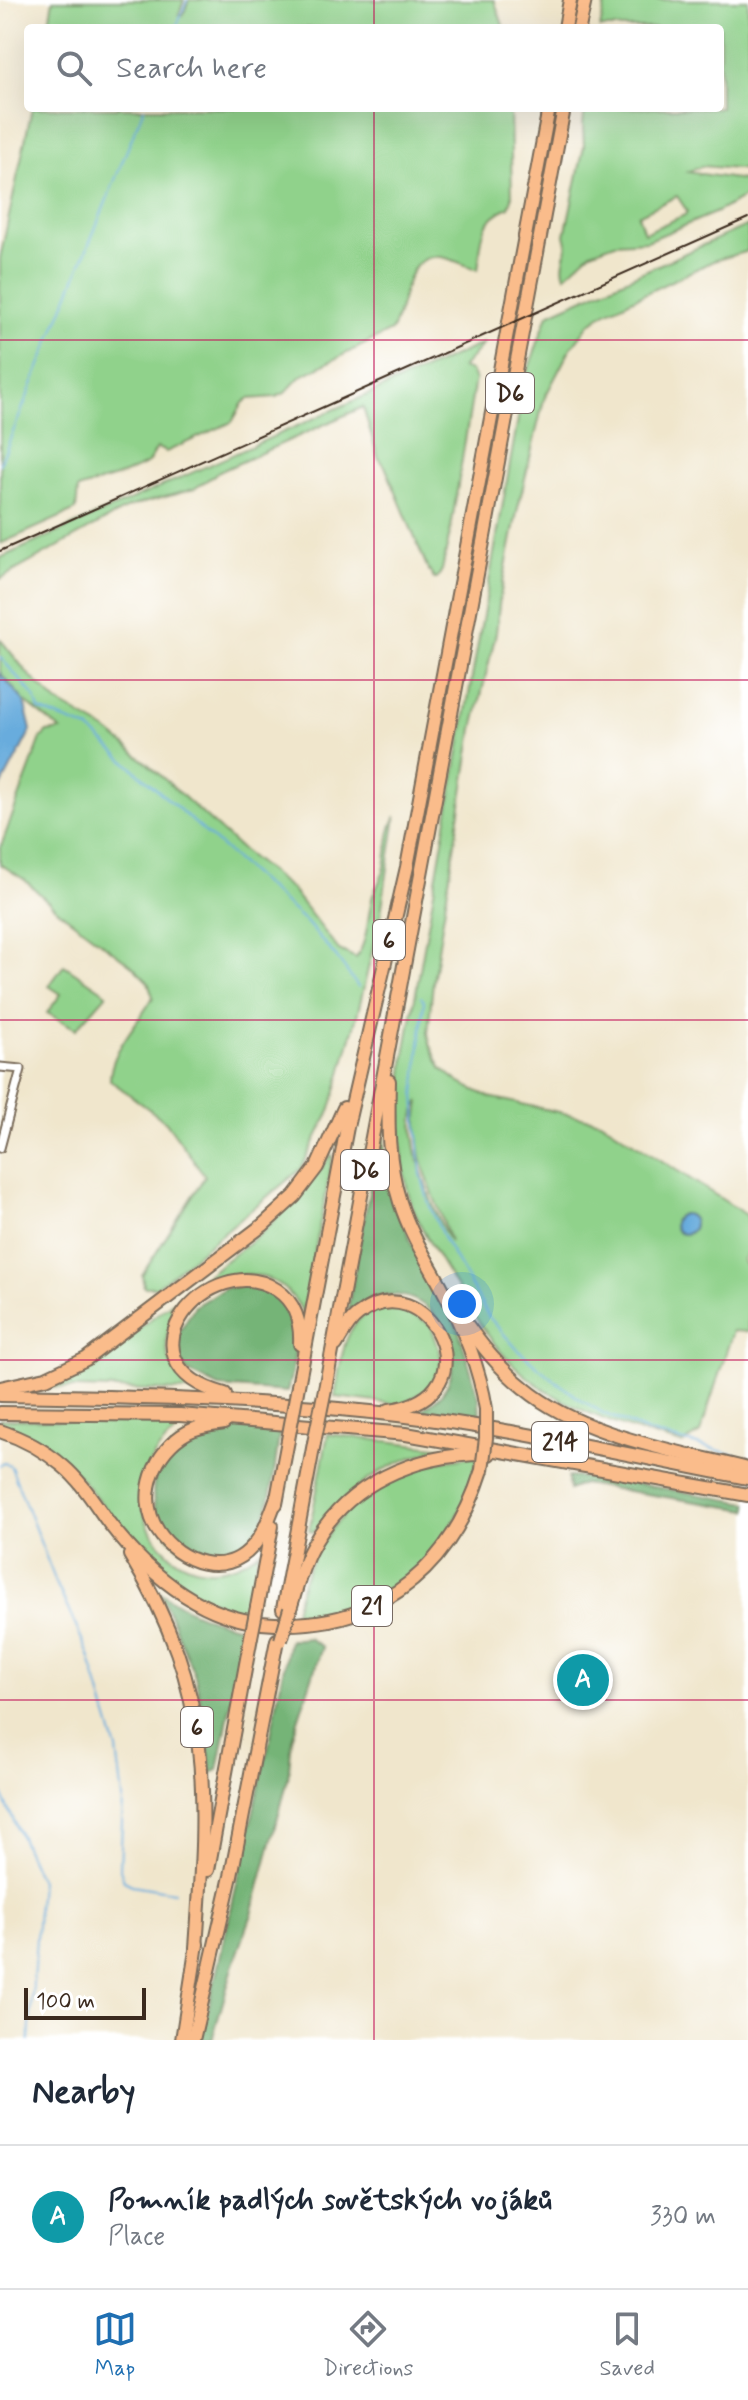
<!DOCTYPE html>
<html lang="en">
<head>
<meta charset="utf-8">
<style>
	body { margin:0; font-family:Mynerve,sans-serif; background:#f6f6f7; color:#1f2937 }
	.scale { position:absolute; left:24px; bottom:20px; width:122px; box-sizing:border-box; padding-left:8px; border:4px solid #3b2a1e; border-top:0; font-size:22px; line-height:28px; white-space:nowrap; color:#3b2a1e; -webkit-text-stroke:6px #fff; paint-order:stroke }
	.you { position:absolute; left:462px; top:1304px; width:28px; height:28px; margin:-20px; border:6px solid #fff; border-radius:50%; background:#1a73e8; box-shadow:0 0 0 12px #1a73e833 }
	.badge { display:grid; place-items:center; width:52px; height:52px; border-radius:50%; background:#1f6fb2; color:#fff; font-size:26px; font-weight:700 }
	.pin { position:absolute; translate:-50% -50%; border:4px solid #fff; box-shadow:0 2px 8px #0006 }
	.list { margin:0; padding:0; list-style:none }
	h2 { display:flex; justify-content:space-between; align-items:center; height:104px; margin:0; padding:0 32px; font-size:34px }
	h2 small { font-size:26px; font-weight:400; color:#747a83 }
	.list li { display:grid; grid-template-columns:52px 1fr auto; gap:24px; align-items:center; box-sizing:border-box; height:144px; padding:0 32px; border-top:2px solid #e0e1e3 }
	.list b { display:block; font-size:30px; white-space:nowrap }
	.list p { margin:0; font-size:26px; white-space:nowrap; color:#747a83 }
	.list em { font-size:26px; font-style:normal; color:#747a83 }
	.icon { flex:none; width:44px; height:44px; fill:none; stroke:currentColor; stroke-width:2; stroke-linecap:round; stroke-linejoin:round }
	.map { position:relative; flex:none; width:748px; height:2040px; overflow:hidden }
	.search { position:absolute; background:#fff; box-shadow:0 8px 32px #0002; left:24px; right:24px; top:24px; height:88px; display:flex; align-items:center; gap:20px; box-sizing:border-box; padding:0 28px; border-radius:8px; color:#747a83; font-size:30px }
	.sheet { height:248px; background:#fff }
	nav { display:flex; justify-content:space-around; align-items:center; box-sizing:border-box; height:112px; border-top:2px solid #e0e1e3; background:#fff; font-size:22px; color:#747a83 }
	nav a { display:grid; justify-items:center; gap:4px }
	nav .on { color:#1f6fb2 }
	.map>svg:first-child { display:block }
	.green { fill:#90d28b; stroke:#667e54; stroke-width:2; fill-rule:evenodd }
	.forest { fill:#74b477; stroke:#586f4a; stroke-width:2 }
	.water { fill:#68acdd; stroke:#526b7e; stroke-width:2 }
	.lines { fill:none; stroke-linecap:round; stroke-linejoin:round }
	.stream { stroke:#68acdd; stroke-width:2 }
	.street-casing { stroke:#7a6c5b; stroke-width:11 }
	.highway-casing { stroke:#7a6c5b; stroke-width:16 }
	.street { stroke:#fff; stroke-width:7 }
	.highway { stroke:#fabc8b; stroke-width:12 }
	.rail { stroke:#3b2a1e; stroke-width:2 }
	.highway-bridge-casing { stroke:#7a6c5b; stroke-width:16; stroke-linecap:butt }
	.highway-bridge { stroke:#fabc8b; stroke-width:12 }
	.grid { fill:none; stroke:#c2185b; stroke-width:2; stroke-opacity:0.55 }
	.labels { text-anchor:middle; stroke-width:6; stroke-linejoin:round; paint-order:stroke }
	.shield { fill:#fff; stroke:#766a62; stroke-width:2 }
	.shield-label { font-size:24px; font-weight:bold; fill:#3b2a1e }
</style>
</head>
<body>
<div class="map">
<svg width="748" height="2040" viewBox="0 0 748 2040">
	<rect width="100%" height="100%" fill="#fff"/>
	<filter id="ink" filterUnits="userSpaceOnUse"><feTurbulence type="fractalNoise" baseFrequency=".0125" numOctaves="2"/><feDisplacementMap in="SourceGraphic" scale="16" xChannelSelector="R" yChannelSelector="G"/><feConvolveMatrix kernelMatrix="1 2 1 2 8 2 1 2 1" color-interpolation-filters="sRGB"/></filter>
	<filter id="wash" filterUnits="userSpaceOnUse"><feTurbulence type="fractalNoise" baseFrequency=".006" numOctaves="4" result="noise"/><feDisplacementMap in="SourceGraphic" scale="32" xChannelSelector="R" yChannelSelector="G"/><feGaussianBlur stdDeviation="1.8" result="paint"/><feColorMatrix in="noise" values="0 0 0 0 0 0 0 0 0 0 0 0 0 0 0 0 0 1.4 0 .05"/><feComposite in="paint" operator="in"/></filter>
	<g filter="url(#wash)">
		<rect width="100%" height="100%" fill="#f0e6cc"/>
		<!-- green -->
		<g class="green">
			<path d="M53,0H184L179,14L183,15L189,0H494L504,28H48Z"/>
			<path d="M606,0H748V170L702,166L688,172L743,180L748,183V195L717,212L647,241L615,243L591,252L565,276C559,261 571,252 565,235L584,146L583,125L585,108H720V28H600ZM677,196L687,211L685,215L644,233L638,215Z"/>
			<path d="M32,108H510L512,199L509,207C478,220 482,241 478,270C467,266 453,259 441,257C401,253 406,308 391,331L301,376L285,393L276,397L248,399L243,403L232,422L166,452L157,448L148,463L125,474L78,489L76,510L0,544V258Z"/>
			<path d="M748,225V251L713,261L606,312L589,324L569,351L544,399L517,512L500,597L496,633L473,729L433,982L428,1033L430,1044L441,1068L460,1083L489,1097L600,1121L748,1216V1253L742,1260L748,1269V1332L733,1331L700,1433L683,1444C627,1430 561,1408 518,1369C494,1348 475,1317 459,1291C440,1261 415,1223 407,1188C398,1143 400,1099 405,1054L525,379L548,314ZM420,1101C409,1156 436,1193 450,1242C435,1215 399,1128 420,1101Z"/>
			<path d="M484,343L462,368L471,371L475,379L451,528L442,570L437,579H434L427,567L385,466L378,457L363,407L219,472L194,489L129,507L0,579V558Z"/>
			<path d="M0,639L29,675L57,702L109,732L148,764L243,851L291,889L339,950L356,958C368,941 367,919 372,899C374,889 382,880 384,870C389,850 386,834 396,816L381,913L358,1012L331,1109L301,1169L157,1287H144L142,1275L205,1176L166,1122L110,1080C110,1050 139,1023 153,997L148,982L131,965L55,908L25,880L0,864V849L41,738L47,732L61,730L24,701L0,673Z"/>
			<path d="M64,965L107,994L76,1029L47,1013L61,994L49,986Z"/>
			<path d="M330,1156H333L303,1313C255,1219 112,1317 189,1388L188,1391L38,1387L78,1370L107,1353L265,1230L320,1171Z"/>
			<path d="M397,1306L431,1325L442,1359L436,1384L401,1405L335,1397C340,1370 341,1323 372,1311C379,1308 389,1308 397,1306Z"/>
			<path d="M0,1419L190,1423C84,1484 176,1620 259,1551L246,1614C208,1602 173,1583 145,1555C91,1501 79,1452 0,1423Z"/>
			<path d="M328,1434L444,1448C384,1461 352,1487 313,1532L309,1531Z"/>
			<path d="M478,1455C460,1548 388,1612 294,1618C304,1552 345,1499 405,1470C426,1461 456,1460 478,1455Z"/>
		</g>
		<!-- forest -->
		<g class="forest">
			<path d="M382,1121L386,1164L410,1241L459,1331L479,1398L480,1420L420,1410C497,1373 423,1253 355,1310L348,1308Z"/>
			<path d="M252,1285C261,1289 274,1293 281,1299C306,1323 294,1363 287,1392L219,1387L187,1371L180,1361L178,1334L195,1306L225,1288Z"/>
			<path d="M220,1428L280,1430C275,1460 273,1506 258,1532C250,1548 236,1556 219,1558C163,1564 132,1490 170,1450C184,1436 201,1432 220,1428Z"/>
			<path d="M568,1477L604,1478L748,1503V1510L583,1484L569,1490Z"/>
			<path d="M160,1592C186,1611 212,1621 245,1628L218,1770L211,1773L206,1726L195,1676Z"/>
			<path d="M308,1638L322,1647L292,1739L288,1779L252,1914L233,1967L212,2040H201L270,1740L289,1640Z"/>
		</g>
		<!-- water -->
		<g class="water">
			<path d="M0,673L24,701L31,730L0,789Z"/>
			<circle cx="684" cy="1224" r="10"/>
		</g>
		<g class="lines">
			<!-- stream -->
			<g class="stream">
				<path d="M176,28L187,0"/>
				<path d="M0,464L144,108"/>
				<path d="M0,657L35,697L39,710L89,729L306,922L337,958L358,987"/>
				<path d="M421,997L424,1001L415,1095L421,1174L429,1204L445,1241L489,1317L517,1349L544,1372L581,1400L603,1413L650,1433L748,1458"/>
				<path d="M0,1465L5,1463L11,1467L57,1585L89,1655L117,1750L123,1798L120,1869L124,1881L132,1885L174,1892"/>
				<path d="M0,1789L40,1881L29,2040"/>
			</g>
		</g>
	</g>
	<g filter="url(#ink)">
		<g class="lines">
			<defs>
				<path id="street" d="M0,1067L21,1069L0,1148"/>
				<g id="highway">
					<path d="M565,28L570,0"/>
					<path d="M579,28L585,0"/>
					<path d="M389,1081C388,1123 387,1161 400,1202C409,1231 425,1257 440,1284C462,1324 479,1365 486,1409"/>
					<path d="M463,1319C481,1345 499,1368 524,1388C581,1436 676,1451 748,1469"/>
					<path d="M336,1345C342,1335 348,1322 358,1315C427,1261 497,1396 389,1410"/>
					<path d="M298,1386L347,1127L407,867L549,108"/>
					<path d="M0,1388L46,1378L86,1359L263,1225L295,1196L317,1167L344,1108"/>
					<path d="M325,1389L564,108"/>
					<path d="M225,1394C109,1363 212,1246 277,1290C295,1302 301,1323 300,1344"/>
					<path d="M0,1395C124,1397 247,1399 371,1412C497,1425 623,1454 748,1478"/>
					<path d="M0,1413L180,1415L406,1434L748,1495"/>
					<path d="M224,1423C212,1425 199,1426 188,1432C154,1450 136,1497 158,1531C179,1563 225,1578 252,1547C265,1533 270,1515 277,1497"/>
					<path d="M0,1431C24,1439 44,1450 63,1466C82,1482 95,1504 109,1523C150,1576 205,1622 275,1624C308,1625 340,1621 370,1607C429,1580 463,1530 482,1470"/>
					<path d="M276,1504L288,1440"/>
					<path d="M130,1555C214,1693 207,1794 196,1948"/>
					<path d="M257,1607L272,1526"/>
					<path d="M283,1609L314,1443"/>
					<path d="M290,1609C296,1590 301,1569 310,1551C344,1483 416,1453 489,1454"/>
					<path d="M208,1870L251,1637"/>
					<path d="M182,2040L197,1944"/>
					<path d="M193,2040L231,1876L277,1640"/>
				</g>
			</defs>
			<!-- street casing -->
			<use href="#street" class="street-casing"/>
			<!-- highway casing -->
			<use href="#highway" class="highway-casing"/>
			<!-- street -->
			<use href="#street" class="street"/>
			<!-- highway -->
			<use href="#highway" class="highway"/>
			<!-- rail -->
			<path class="rail" d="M0,551L748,218"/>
			<defs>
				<g id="highway-bridge">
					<path d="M288,1440L298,1386"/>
					<path d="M314,1443L325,1389"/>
					<path d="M482,1470L486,1438V1409"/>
					<path d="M251,1637L257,1607"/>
					<path d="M281,1640L290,1609"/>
				</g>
			</defs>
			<!-- highway-bridge casing -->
			<use href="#highway-bridge" class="highway-bridge-casing"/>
			<!-- highway-bridge -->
			<use href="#highway-bridge" class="highway-bridge"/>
		</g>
	</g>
	<!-- grid -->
	<path class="grid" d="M374,0V28M374,108V2040M0,340H748M0,680H748M0,1020H748M0,1360H748M0,1700H748"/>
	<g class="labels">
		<!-- shield labels -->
		<g class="shield">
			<rect x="486" y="373" width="48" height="40" rx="6"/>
			<rect x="373" y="920" width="32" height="40" rx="6"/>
			<rect x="341" y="1150" width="48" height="40" rx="6"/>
			<rect x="532" y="1422" width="56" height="40" rx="6"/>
			<rect x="352" y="1586" width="40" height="40" rx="6"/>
			<rect x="181" y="1707" width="32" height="40" rx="6"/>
		</g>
		<g class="shield-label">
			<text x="510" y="401">D6</text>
			<text x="389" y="948">6</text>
			<text x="365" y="1178">D6</text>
			<text x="560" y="1450">214</text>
			<text x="372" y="1614">21</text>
			<text x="197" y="1735">6</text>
		</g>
	</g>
</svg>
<div class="scale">100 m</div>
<div class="you"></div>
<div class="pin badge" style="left:583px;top:1680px;background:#0f9aa8">A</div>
<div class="search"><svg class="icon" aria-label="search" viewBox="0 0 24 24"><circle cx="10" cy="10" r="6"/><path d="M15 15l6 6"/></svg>Search here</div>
</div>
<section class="sheet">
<h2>Nearby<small></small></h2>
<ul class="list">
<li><span class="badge" style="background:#0f9aa8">A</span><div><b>Pomník padlých sovětských vojáků</b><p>Place</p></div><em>330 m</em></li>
</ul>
</section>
<nav>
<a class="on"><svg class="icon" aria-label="map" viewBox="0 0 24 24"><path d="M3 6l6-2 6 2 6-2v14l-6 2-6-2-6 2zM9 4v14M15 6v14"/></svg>Map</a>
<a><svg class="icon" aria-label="directions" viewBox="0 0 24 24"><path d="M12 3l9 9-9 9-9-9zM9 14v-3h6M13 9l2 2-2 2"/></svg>Directions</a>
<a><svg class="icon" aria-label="saved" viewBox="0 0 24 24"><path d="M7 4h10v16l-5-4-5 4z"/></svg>Saved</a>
</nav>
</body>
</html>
